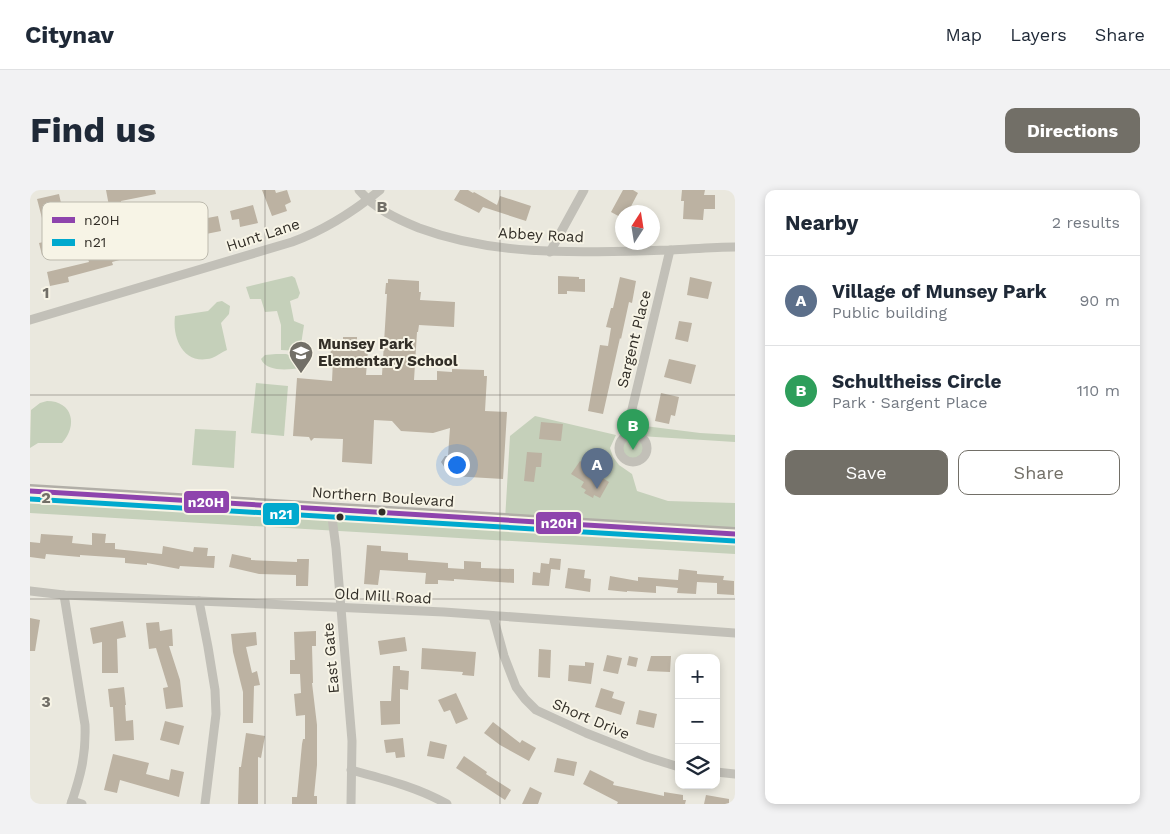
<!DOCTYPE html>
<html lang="en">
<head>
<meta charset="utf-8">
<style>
	body { margin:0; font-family:"Work Sans",sans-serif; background:#f2f2f3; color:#1f2937 }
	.controls { position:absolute; right:15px; bottom:15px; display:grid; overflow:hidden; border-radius:10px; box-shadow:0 2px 8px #0003 }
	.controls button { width:45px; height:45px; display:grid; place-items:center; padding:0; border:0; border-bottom:1px solid #e0e1e3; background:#fff; color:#1f2937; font:25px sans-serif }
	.compass { position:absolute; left:585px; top:15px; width:45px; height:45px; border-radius:50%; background:#fff; box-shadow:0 2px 8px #0003; rotate:12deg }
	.you { position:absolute; left:426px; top:274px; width:18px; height:18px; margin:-12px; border:4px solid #fff; border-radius:50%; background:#1a73e8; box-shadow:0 0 0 8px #1a73e833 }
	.badge { display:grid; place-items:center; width:32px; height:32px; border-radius:50%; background:#726f67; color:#fff; font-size:16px; font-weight:700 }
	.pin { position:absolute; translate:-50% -41px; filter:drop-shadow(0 1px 2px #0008) }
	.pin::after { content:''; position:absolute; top:26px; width:18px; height:15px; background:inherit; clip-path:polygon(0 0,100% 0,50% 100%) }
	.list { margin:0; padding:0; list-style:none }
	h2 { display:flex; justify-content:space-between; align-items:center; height:65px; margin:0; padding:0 20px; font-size:21px }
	h2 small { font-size:16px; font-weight:400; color:#747a83 }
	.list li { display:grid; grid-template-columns:32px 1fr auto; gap:15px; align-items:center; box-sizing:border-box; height:90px; padding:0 20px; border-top:1px solid #e0e1e3 }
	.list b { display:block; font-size:19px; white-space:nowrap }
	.list p { margin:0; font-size:16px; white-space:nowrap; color:#747a83 }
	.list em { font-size:16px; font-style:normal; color:#747a83 }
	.actions { display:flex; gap:10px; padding:15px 20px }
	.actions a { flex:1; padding:11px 0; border:1px solid #726f67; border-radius:10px; text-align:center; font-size:18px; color:#726f67 }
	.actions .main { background:#726f67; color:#fff }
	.icon { flex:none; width:28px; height:28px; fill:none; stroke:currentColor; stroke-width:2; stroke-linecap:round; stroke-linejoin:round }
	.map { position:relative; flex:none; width:705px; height:614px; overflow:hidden; border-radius:10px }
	header { display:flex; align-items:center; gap:30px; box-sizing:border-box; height:70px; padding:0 25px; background:#fff; border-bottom:1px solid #e0e1e3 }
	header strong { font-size:24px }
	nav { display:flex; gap:28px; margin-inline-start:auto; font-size:18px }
	.intro { display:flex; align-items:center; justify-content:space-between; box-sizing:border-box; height:120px; padding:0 30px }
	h1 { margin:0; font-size:35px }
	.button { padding:12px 22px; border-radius:10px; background:#726f67; color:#fff; font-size:18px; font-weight:700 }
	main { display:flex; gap:30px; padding:0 30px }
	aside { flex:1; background:#fff; border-radius:10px; box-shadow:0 2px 8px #0003 }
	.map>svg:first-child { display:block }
	.green { fill:#c5d0ba }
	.building { fill:#bcb2a2 }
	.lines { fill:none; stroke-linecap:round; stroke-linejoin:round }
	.minor { stroke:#c2c0b8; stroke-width:9 }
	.primary { stroke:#b1aea7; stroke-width:14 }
	.bus-1-casing { stroke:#f7f4e6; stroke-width:9 }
	.bus-2-casing { stroke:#f7f4e6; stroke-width:9 }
	.bus-1 { stroke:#8e44ad; stroke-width:5 }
	.bus-2 { stroke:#00a9ce; stroke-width:5 }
	.grid { fill:none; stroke:#726f67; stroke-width:1; stroke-opacity:0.55 }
	.bus-dot { fill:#322e27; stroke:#f7f4e6; stroke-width:2 }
	.labels { text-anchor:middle; stroke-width:4; stroke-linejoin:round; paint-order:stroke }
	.street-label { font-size:15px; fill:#322e27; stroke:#f7f4e6 }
	.poi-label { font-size:15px; font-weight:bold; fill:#322e27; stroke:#f7f4e6; text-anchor:start }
	.key { fill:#f7f4e6; stroke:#bcb9ad; stroke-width:1 }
	.key-label { font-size:14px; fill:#322e27 }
	.grid-label { font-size:16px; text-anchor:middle; font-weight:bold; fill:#726f67; stroke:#f7f4e6; stroke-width:4; stroke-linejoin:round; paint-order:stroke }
	.line-badge { stroke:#f7f4e6; stroke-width:2 }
	.badge-label { font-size:14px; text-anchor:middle; font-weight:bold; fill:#fff }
</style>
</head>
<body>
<header>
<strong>Citynav</strong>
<nav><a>Map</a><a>Layers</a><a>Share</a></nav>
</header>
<div class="intro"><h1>Find us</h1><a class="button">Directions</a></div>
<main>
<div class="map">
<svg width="705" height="614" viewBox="0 0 705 614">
	<rect width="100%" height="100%" fill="#eae8de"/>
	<!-- green -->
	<g class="green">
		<path d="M262,86L265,88L270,103L268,108L260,111L264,131L274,135L270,161L251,160V135L247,121L235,122L231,109H220L216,97Z"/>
		<path d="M192,111L200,116L199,124L191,133L197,160C192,162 187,166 182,168C154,176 142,149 145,126L178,121L187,112Z"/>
		<path d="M246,164H256L271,169L272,174L270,178C258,180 236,182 231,169L235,165Z"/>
		<path d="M226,193L258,196L254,246L221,243Z"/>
		<path d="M17,211C43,211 48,236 32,253H8L0,258L1,220L10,213Z"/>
		<path d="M505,226L586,245L580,258L583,267L589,275L602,284L607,301L638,311L705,313V364L0,323V301L475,330L480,246Z"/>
		<path d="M599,234L670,243L705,245V252L610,246L616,253V262L608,271C589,275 582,252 600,245Z"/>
		<path d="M165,239L206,241L204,278L162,275Z"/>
	</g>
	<!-- building -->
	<g class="building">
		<path d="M76,0H125L126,4L91,11V14L79,16Z"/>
		<path d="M232,0H245L246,3L257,0L261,12L255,15L257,21L242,26Z"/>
		<path d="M430,0H438L443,3L444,2L467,15L470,6L501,16L496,31L453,17L449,23L424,10Z"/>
		<path d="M593,0H603L608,3L598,22H592V28L581,22Z"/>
		<path d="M652,0H675L674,5H685V19H674L673,30L653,29L654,11H651Z"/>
		<path d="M29,4L37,40L33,41L36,60L12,65L9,53L18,51L7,9Z"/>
		<path d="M223,15L228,33L210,37L209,29L202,30L200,21Z"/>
		<path d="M188,26L191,41L171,45L167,30Z"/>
		<path d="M152,33L157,50L133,57V55L115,60L116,63L82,72L83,75L38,87L39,92L20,96L17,82L59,72L58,69L67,66L63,53L75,50L76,52L107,44L109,49L129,44L139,40L138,38L142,36Z"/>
		<path d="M528,86L549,87V89H555V102L537,101V104H528Z"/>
		<path d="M590,87L606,91L602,113L599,112L591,149L590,148L573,224L558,221L570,155L578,156L581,138L576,137L581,118H583Z"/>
		<path d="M660,87L682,92L678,109L657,105Z"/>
		<path d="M358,89L389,91V102H391L390,110L425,112L424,137L389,135L388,142H387L384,190H407V181L422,182V179L454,180V186H457L455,221L477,222L473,289L422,286V279L415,278L411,272L415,266H418L420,238L403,243L371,241L362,231L344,230L342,274L312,272L313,249L284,248L281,251L279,247L263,246L267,188L302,191L303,170H300L301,157H304V149H313V147H327V151H335V160H338L336,185H352L357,104H355L356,93H358Z"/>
		<path d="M649,131L662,133L658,152L645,149Z"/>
		<path d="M639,169L666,175L661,194L634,187Z"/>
		<path d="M631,203L649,207L645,226L641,225L639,234L625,231Z"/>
		<path d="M511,232L533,234L531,251L509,249Z"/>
		<path d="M497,262L512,263L511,277H506L504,292L494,291Z"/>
		<path d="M550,271L563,279L561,281L579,292L570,308L564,305L563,308L554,303L556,300L551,297L554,292L541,284Z"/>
		<path d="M62,343L76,344L75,353H85V359L132,364L133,356L163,362L164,357L178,358L177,366H185L184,378L150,376L149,379L117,373V375L95,373V368L50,365V367L16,364L15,369L0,367V352L10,353L11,344L43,346L42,353L62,355Z"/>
		<path d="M337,355L351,356V361L378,363V370L418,373V378L434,379V371L451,372V378L484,379V393L424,389V391L408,390V394H395L396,383L350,380L348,395L334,394Z"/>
		<path d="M202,364L221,368V370L267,372V369H279L278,396H266V385L229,384L199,377Z"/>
		<path d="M520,368L531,369L530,380L521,379L519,396L502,395L503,382L510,383L511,373L519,374Z"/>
		<path d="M538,378L555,380L554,388L561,389L560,402L535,398Z"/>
		<path d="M649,379L667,381V384L694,386L693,390L704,391V405L687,404V393L667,392L666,404L647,403L648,398L626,396V403L597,401V402L578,400L580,386L608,391V387L648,390Z"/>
		<path d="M0,428L10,430L5,461H0Z"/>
		<path d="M93,431L96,447L87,449L88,483H72V452L63,454L60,438Z"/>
		<path d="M129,432L130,441L142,439L143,456H139L150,490L153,517L136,519L133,498L138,497L126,458L119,459L116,433Z"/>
		<path d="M286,441V456H282L283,493H282L287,535V575L284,606H287V614H262V607H267L272,554L273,549H275V525L266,526L264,504L271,503L270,484H260V470H265L264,442Z"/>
		<path d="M226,442L227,455L216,457L222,483L227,481L230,495L224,496L223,533H213V502L203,462L201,444Z"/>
		<path d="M375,447L377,461L350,465L348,451Z"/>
		<path d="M392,458L446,462L444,486L432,485L433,482L391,479Z"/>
		<path d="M509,459L521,460L520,488L508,487Z"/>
		<path d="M577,465L592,468L588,484L573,481Z"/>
		<path d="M599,466L608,468L606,477L597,475Z"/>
		<path d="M621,466H641L640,482L617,481Z"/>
		<path d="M555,472L564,473L561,494L538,491L539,475L555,476Z"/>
		<path d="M363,476H370V480L379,481L378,500L370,499V534L351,535L350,511H361Z"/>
		<path d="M94,497L96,515H95L96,531L103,530L104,550L85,551L83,517H80L78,499Z"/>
		<path d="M571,498L584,502L582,508L595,512L591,525L565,517Z"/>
		<path d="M426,503L438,529L426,534L420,520L414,522L408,510Z"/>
		<path d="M609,520L627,524L624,538L606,534Z"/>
		<path d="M135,531L154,536L149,555L130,550Z"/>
		<path d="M463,532L490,553L492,550L506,558L499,571L470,555L454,543Z"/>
		<path d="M216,543L235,546L231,568L228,567V614H208L209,577H211Z"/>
		<path d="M373,548L375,567L366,568L365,562L356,563L354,550Z"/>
		<path d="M400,551L417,555L414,569L397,566Z"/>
		<path d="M83,564L119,573L116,584L139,590L141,579L154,582L149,607L90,590L87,603L74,600Z"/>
		<path d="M434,566L457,582L456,584L481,600L475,610L426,578Z"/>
		<path d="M527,568L547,572L544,586L524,582Z"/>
		<path d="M560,580L584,592L583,595L634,606V602L653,605V610H656L655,614H587L588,612L553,594Z"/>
		<path d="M500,597L512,603L508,614H492Z"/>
		<path d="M676,605L699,609V614H674Z"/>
	</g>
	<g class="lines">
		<!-- minor -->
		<g class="minor">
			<path d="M329,0C345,19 367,29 389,38C470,68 556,62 641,60C662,59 684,57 705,57"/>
			<path d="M520,62L554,0"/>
			<path d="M0,130L262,52C295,40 323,22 350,0"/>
			<circle cx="603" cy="258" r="14"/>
			<path d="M600,245L598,236L640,60"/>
			<path d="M301,320L306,358L322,551L321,614"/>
			<path d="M0,401L34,405L414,422L705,443"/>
			<path d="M34,405L55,535C56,565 51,585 41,614"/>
			<path d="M169,411L178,457L185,500L186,524L175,614"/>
			<path d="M463,426L474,466L486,497L495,509L506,520L556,543L617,567L649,577"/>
			<path d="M321,580C354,589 387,597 417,614"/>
			<path d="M686,582L705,584"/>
			<path d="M42,611L52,614"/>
		</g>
		<!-- primary -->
		<path class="primary" d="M0,301L705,344"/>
		<defs>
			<path id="bus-1" d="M0,301L705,344"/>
			<path id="bus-2" d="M0,309L705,351"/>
		</defs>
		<!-- bus-1 casing -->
		<use href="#bus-1" class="bus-1-casing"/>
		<!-- bus-2 casing -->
		<use href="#bus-2" class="bus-2-casing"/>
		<!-- bus-1 -->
		<use href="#bus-1" class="bus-1"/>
		<!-- bus-2 -->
		<use href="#bus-2" class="bus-2"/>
	</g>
	<!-- grid -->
	<path class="grid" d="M235,0V614M470,0V614M0,205H705M0,409H705"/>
	<!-- icons -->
	<defs>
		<symbol id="school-pin" viewBox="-11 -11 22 30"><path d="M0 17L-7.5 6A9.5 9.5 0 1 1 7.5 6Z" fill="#726f67" stroke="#f7f4e6"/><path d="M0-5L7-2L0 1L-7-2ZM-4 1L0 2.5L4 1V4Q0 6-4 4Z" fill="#fff"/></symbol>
	</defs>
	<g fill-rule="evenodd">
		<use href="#school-pin" x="257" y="149" width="28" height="38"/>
	</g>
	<!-- markers -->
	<g class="bus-dot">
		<circle cx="352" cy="322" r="4.5"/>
		<circle cx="310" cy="327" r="4.5"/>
	</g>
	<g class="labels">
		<!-- street labels -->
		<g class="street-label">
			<text transform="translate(233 45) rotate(-18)" y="5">Hunt Lane</text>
			<text transform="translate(511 45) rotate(3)" y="5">Abbey Road</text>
			<text transform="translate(604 149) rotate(-76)" y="5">Sargent Place</text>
			<text transform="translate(353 307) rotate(4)" y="5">Northern Boulevard</text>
			<text transform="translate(353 406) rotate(3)" y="5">Old Mill Road</text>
			<text transform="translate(301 468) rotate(-95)" y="5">East Gate</text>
			<text transform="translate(561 529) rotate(23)" y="5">Short Drive</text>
		</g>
		<!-- poi labels -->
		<g class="poi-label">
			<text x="288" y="159">Munsey Park<tspan x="288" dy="17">Elementary School</tspan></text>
		</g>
	</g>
	<!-- legend -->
	<rect x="12" y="12" width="166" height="58" rx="8" class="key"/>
	<rect x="22" y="27" width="23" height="6" fill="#8e44ad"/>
	<rect x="22" y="49" width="23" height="7" fill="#00a9ce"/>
	<g class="key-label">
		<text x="54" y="35">n20H</text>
		<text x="54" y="57">n21</text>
	</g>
	<g class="grid-label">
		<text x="352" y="22">B</text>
		<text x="16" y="108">1</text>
		<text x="16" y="313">2</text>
		<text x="16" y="517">3</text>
	</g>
	<g class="line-badge">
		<rect x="153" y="300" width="47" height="24" rx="5" fill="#8e44ad"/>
		<rect x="232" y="312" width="38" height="24" rx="5" fill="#00a9ce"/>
		<rect x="505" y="321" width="47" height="24" rx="5" fill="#8e44ad"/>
	</g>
	<g class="badge-label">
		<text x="176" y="317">n20H</text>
		<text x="251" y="329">n21</text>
		<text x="529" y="338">n20H</text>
	</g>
</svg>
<div class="controls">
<button>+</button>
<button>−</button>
<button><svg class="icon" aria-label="layers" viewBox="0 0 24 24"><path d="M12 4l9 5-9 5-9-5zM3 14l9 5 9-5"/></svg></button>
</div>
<svg class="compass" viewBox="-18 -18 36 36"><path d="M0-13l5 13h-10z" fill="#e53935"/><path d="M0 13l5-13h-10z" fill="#747a83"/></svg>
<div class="you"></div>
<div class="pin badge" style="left:567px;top:299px;background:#5c6f8a">A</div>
<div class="pin badge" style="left:603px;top:260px;background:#2e9e5b">B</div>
</div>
<aside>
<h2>Nearby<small>2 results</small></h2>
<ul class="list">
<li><span class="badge" style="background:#5c6f8a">A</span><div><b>Village of Munsey Park</b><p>Public building</p></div><em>90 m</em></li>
<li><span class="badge" style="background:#2e9e5b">B</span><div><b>Schultheiss Circle</b><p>Park · Sargent Place</p></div><em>110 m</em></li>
</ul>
<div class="actions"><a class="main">Save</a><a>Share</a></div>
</aside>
</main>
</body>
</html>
